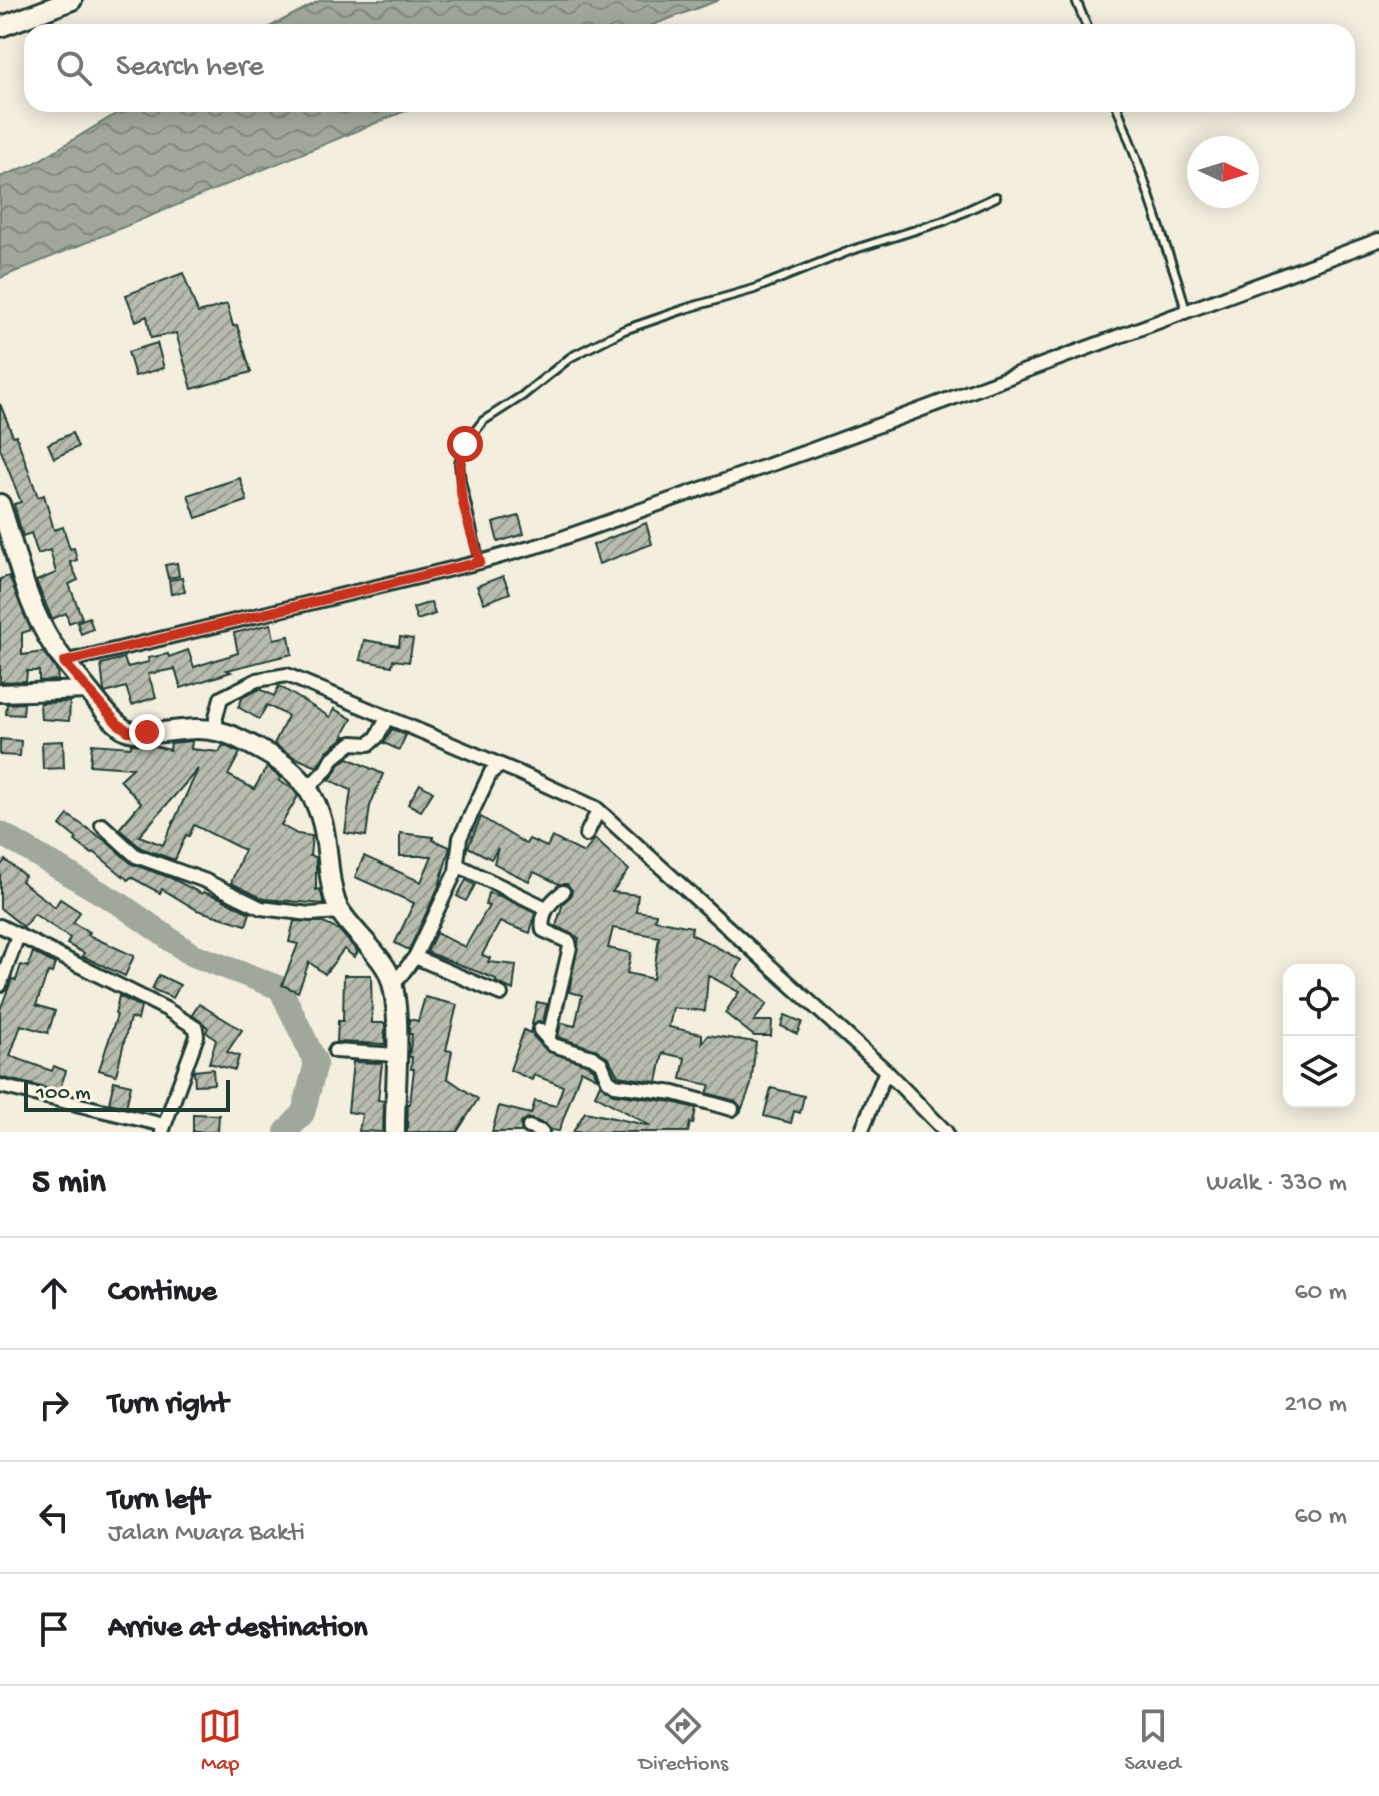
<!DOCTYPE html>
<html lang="en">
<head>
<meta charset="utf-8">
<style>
	body { margin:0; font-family:"Gochi Hand",sans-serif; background:#f6f6f6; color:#202124 }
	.controls { position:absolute; right:24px; bottom:24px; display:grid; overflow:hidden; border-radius:16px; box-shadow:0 4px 20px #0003 }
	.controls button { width:72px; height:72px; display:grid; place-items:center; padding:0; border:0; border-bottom:2px solid #e0e0e0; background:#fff; color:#202124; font:40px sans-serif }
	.compass { position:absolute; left:1187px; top:136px; width:72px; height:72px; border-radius:50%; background:#fff; box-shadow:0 4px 20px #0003; rotate:94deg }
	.scale { position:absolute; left:24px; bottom:20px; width:206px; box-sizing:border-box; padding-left:8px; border:4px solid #1f3d34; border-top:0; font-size:22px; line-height:28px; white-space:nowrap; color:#1f3d34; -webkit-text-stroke:6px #fcf5e5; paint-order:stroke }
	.stop { position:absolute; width:24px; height:24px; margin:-18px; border:6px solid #c8321e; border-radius:50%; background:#fff }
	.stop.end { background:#c8321e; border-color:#fff; box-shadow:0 2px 8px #0008 }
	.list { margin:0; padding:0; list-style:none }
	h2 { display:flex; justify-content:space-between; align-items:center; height:104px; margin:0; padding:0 32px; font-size:34px }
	h2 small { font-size:26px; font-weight:400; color:#757577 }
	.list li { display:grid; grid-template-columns:52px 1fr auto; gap:24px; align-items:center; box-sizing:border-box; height:112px; padding:0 32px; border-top:2px solid #e0e0e0 }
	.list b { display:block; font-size:30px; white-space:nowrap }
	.list p { margin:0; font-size:26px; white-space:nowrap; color:#757577 }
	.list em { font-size:26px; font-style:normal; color:#757577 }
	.icon { flex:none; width:44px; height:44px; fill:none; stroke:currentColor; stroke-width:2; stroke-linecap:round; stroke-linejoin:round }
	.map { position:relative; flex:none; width:1379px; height:1132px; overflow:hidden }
	.search { position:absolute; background:#fff; box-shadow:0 4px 20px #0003; left:24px; right:24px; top:24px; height:88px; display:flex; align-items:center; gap:20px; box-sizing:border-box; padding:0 28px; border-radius:24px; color:#757577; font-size:30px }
	.sheet { height:552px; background:#fff }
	nav { display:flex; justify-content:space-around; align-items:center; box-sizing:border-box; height:112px; border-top:2px solid #e0e0e0; background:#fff; font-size:22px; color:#757577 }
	nav a { display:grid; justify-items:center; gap:4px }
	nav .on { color:#c8321e }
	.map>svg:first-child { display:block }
	.water { fill:url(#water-waves); stroke:#6c7d72; stroke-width:2 }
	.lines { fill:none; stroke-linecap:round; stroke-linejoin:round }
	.river { stroke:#a0a89b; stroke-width:24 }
	.building { fill:url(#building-hatch); stroke:#1f3d34; stroke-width:2; fill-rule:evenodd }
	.lane-casing { stroke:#1f3d34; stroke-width:12 }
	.street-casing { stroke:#1f3d34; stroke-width:18 }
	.secondary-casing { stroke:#1f3d34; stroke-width:22 }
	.primary-casing { stroke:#1f3d34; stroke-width:24 }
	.lane { stroke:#fcf5e5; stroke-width:6 }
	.street { stroke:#fcf5e5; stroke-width:12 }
	.secondary { stroke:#fcf5e5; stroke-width:16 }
	.primary { stroke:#fcf5e5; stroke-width:18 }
	.route { stroke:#c8321e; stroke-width:10 }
</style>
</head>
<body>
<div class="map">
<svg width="1379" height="1132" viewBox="0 0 1379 1132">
	<defs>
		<pattern id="water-waves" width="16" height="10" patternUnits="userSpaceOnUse" patternTransform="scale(2)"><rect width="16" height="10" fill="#a0a89b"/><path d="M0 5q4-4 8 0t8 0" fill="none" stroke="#828a7f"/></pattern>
		<pattern id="building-hatch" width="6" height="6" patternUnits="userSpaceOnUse" patternTransform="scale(2)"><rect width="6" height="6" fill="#b8bcae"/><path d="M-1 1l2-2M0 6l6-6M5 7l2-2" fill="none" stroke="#959a8e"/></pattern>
	</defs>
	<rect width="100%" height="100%" fill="#f3eede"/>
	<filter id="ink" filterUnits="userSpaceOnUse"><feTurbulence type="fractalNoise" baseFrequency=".0125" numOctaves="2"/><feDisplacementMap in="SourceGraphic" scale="16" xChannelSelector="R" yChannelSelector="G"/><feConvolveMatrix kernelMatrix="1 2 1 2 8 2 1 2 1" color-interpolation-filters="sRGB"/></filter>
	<g filter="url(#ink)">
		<!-- water -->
		<g class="water">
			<path d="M321,0H719L634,32H260Z"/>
			<path d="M132,104H422L0,278V177L33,164Z"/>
		</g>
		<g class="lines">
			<!-- river -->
			<path class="river" d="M0,833L123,906L191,954L280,988L316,1063L303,1113L286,1132"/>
		</g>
		<!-- building -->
		<g class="building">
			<path d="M183,273L198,313L227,304L233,326L237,325L251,372L192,389L176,333L151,338L147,316L136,321L126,295Z"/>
			<path d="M157,343L164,368L135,376L128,352Z"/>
			<path d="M0,404L13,436L16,435L38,497L44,495L54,530L63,527L70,549L74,548L77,560L70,562L78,580L69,584L82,618L69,623L66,613L52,619L36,581L56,573L50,550L38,554L31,533L23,536L21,530L14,504L21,502L0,448Z"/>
			<path d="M72,433L78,447L54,458L48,444Z"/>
			<path d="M240,478L247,501L196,518L188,495Z"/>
			<path d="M519,516L524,534L498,542L493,523Z"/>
			<path d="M646,523L652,544L599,564L593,545Z"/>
			<path d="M177,563L179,576L168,578L165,565Z"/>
			<path d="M9,576L31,630L22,633V655L43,652L57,671L58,680L39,681V671H27L26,681L0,682V579Z"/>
			<path d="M503,576L510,593L484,603L477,586Z"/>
			<path d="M182,578L185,592L171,594L169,580Z"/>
			<path d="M431,602L435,614L417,620L413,608Z"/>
			<path d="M89,617L93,629L81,634L77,622Z"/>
			<path d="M271,624L274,639L289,636L292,654L227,670L231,672L181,688L175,669L148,674L156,697L132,705L126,687L105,693L104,691L101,664L124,658L127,667L149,662L148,658L168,654L169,657L188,650L194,667L238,653L234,633Z"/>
			<path d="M400,637L413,639L409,662L393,660L392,666L360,660L364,640L399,646Z"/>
			<path d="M279,686L330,717L334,709L352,719L343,735L346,736L327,751L317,767L294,757L274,744L288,716L267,705L259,719L238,707L243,697L260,689L274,696Z"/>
			<path d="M70,702L69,721L41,719L40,703Z"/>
			<path d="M24,703L23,715L6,714L7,704Z"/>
			<path d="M392,729L406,735L399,750L384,743Z"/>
			<path d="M0,739L21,741L20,756L0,755Z"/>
			<path d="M63,741L64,768L43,769L42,742Z"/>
			<path d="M192,741L191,749L219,752L223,745L240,753L228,775L254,789L267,767L281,778L279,781L292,788L298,796L281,825L297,834L312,836L310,856L316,857V890L320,889L324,904L264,899L231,883L244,850L194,825L189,836L186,835L175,860L141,848L119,829L141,803L120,780L133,768L90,765L92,744L131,747V744L150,745L170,750L171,743ZM198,769L163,845L139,836Z"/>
			<path d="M348,758L383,774L370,806L366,836L345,833L351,790L330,780L340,764Z"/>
			<path d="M420,784L433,792L421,811L408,804Z"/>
			<path d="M68,815L107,842L132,864L171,878L202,894L203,892L220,898L250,913L246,925L197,910L162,889L160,893L131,877L128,880L94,852L92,854L75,841L77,839L60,825Z"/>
			<path d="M481,817L526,844L529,839L547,847L552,837L584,853L595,839L629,870L612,892L638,895L636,911L656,914L655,920L692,927L691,934L742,960L733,976L767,1004L754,1021H772L771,1036H754L725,1013L739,992L708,975L705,1011L673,1008L669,1027L702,1034V1043L708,1035L756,1042L751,1085L741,1111L740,1106L735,1101L707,1093L710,1085L681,1079L685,1058L663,1053L657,1082L618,1076L609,1059L597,1050L558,1037L561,1023L575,1026L582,995L569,992L579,938L556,926L563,903L571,896L572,890L567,884H559L534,872L529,881L512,873L494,863L498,848L491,859L468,847ZM613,928L659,937L653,979L627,973L631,953L608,948Z"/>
			<path d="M400,833L433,837V840L450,847L439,886L409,950L395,943L414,903L355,877L364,856L421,882L432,856H400Z"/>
			<path d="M5,860L25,876L21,881L55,907L60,899L80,912L73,923L90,932L88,935L134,956L125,976L82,956L84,953L67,944L70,938L34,914L24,927L0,908V867Z"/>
			<path d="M466,880L475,885L466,901L457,896Z"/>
			<path d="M488,893L500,896L535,913L530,933L500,922L482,955L490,958L488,962L516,965L513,990L496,982V979L427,952L436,933L465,947L489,906L485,905Z"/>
			<path d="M294,921L321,922L339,930L358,952L354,957L344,949L325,974L309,962L298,992L282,985L298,944L289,942Z"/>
			<path d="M33,952L55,964L52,973L48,972L36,1005L55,1011L48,1033L21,1025L10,1056L52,1071L54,1066L66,1071L59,1091L0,1077V1010L12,979L16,980L21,965L28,967Z"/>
			<path d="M159,975L180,985L173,998L152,989Z"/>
			<path d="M344,975H371L372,1023H385V1044L337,1042L338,1021H343Z"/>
			<path d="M119,996L141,1007L138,1020L130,1018L116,1075L99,1070L117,1015L115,1014Z"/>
			<path d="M425,997L457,1005L446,1050L452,1051L447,1078L478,1099L457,1132H407L408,1104H410L414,1069H411L412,1057H409L412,1034H409V1019L418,1021Z"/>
			<path d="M537,1002L547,1004L543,1022L538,1021L532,1026L533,1036L547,1051L588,1065L594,1069L597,1078L581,1070L559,1131L551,1130L545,1124L528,1118L521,1123L522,1132H492L499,1106L531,1114L535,1101L556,1106L563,1086L534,1075L532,1080L510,1070L524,1030L530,1033Z"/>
			<path d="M199,1004L242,1030L227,1052L239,1056L235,1070L209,1063L216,1040L206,1032L208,1028L203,1023L192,1015Z"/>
			<path d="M785,1015L802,1022L797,1034L781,1026Z"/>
			<path d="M353,1062L382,1063L378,1100L384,1101L383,1132L359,1131L362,1114L348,1112Z"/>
			<path d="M213,1069L214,1084L195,1085L194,1071Z"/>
			<path d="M114,1081L131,1085L126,1107L109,1103Z"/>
			<path d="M600,1084L613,1094L672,1102L696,1108L693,1124L690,1123L688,1132H573L585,1112L651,1126L595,1095Z"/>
			<path d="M771,1088L804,1096L800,1113L794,1111L791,1123L764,1116Z"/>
			<path d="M193,1114L219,1115L218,1132H193Z"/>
		</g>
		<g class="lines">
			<defs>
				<g id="lane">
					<path d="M1076,0L1089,32"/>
					<path d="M1116,104C1133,149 1150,195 1164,241C1172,266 1181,287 1186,313"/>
					<path d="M480,562L461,481L459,463L465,444L483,421L522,396L571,357L624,330L688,308L754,289L852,250L944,221L996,197"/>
				</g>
				<g id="street">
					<path d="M64,662L480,562L551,542L809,451L1379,240"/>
					<path d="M216,731V717L221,698L257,680L287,675L515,771L596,808L886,1071L946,1132"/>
					<path d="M309,787L326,770L333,758L352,743L369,744L377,737L387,718"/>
					<path d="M102,825L136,856L206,881L261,908L310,914L340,912"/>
					<path d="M586,835L598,811"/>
					<path d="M457,865L546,908"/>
					<path d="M0,926L166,1009L196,1028L197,1036L162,1132"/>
					<path d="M415,957L501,994"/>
					<path d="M394,984L415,957L456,871L460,838L491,772L500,766"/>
					<path d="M0,985L18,935"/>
					<path d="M540,1030L553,1045L592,1057L601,1063L608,1080L615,1085L674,1093L732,1109"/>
					<path d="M548,1040L570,947L569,942L543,930C540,913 550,902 563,892"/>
					<path d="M335,1051L397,1055"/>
					<path d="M0,1086L164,1125"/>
					<path d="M529,1127L542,1132"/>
					<path d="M861,1132L886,1071"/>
				</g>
				<path id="secondary" d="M0,693L88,690"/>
				<g id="primary">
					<path d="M0,27L72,0"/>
					<path d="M0,504C14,545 23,592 44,630C55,652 72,670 87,689C98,702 109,719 124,729C140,738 177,729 196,729C211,729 225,732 237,738C289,763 319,783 326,843C329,863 329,884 336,903C343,923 374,946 387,970C405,1003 394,1091 395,1132"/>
				</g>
			</defs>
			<!-- lane casing -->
			<use href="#lane" class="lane-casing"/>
			<!-- street casing -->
			<use href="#street" class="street-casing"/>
			<!-- secondary casing -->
			<use href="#secondary" class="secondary-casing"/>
			<!-- primary casing -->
			<use href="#primary" class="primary-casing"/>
			<!-- lane -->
			<use href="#lane" class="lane"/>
			<!-- street -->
			<use href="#street" class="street"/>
			<!-- secondary -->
			<use href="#secondary" class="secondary"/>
			<!-- primary -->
			<use href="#primary" class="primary"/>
		</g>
	</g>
	<g class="lines" filter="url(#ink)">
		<!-- route -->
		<path class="route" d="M147,732L128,731L117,723L64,662L480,562C470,527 450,480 465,444"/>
	</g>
</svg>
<div class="controls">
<button><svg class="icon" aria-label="locate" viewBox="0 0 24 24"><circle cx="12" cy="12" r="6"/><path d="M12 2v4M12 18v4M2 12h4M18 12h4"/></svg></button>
<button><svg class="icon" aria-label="layers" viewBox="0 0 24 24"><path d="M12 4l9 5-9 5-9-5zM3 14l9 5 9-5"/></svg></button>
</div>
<svg class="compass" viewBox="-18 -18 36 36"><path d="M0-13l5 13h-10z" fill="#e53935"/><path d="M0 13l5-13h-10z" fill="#757577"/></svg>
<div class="scale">100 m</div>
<div class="stop" style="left:465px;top:444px"></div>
<div class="stop end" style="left:147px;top:732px"></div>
<div class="search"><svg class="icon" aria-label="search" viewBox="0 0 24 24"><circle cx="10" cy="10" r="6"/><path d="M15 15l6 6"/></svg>Search here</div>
</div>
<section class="sheet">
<h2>5 min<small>Walk · 330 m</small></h2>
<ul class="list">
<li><svg class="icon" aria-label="ahead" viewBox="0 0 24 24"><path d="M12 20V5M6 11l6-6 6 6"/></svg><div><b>Continue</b></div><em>60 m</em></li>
<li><svg class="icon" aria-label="right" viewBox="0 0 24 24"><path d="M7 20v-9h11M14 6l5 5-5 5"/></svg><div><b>Turn right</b></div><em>210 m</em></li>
<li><svg class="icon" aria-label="left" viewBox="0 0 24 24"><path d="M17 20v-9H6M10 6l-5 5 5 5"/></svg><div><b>Turn left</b><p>Jalan Muara Bakti</p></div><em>60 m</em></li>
<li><svg class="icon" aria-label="arrive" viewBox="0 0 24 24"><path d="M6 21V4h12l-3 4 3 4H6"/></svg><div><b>Arrive at destination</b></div></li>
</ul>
</section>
<nav>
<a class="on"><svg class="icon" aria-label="map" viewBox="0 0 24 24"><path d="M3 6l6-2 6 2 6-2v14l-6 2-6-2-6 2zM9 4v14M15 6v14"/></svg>Map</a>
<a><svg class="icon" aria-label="directions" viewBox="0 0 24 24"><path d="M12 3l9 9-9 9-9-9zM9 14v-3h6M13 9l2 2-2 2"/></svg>Directions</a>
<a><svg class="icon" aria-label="saved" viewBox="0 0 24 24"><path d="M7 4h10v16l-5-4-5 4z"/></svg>Saved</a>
</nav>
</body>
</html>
